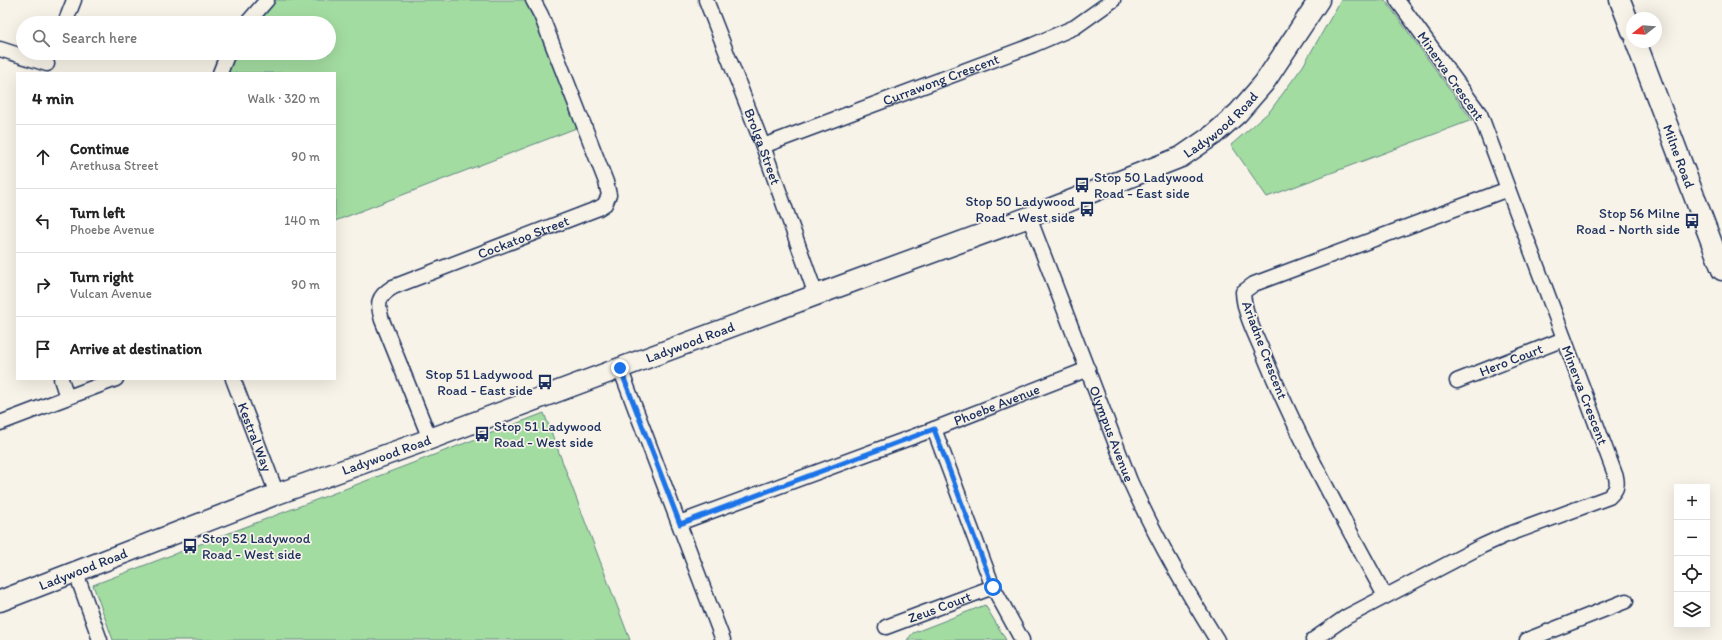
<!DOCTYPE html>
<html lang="en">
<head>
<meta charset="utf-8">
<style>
	body { margin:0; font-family:Itim,sans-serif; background:#f6f6f6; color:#222 }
	.controls { position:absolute; right:12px; bottom:12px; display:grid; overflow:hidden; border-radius:0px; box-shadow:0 4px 16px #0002 }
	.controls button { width:36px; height:36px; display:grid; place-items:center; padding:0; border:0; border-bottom:1px solid #e0e0e0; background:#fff; color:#222; font:20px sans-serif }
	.compass { position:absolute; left:1626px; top:12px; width:36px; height:36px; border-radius:50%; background:#fff; box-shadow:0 4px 16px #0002; rotate:253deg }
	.stop { position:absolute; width:12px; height:12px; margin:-9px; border:3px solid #1a73e8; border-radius:50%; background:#fff }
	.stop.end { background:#1a73e8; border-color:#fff; box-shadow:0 1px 4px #0008 }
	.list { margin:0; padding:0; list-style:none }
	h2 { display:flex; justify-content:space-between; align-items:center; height:52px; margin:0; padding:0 16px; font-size:17px }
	h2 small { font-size:13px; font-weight:400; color:#767676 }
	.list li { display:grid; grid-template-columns:26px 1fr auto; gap:12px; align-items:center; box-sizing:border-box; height:64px; padding:0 16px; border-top:1px solid #e0e0e0 }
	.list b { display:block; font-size:15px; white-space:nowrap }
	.list p { margin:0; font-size:13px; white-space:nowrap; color:#767676 }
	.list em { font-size:13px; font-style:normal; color:#767676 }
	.icon { flex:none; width:22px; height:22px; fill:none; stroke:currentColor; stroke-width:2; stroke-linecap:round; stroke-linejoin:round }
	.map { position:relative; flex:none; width:1722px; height:640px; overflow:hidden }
	.search { position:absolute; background:#fff; box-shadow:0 4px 16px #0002; left:16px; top:16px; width:320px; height:44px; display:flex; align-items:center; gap:10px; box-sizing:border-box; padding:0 14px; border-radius:22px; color:#767676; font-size:15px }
	.panel { position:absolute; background:#fff; box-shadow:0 4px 16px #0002; left:16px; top:72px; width:320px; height:308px; border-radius:0px }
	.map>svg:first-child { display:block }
	.green { fill:#a3dca1; stroke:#5f8680 }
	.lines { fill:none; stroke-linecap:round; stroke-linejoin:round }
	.street-casing { stroke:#1b2f5e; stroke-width:17 }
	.secondary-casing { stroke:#1b2f5e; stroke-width:23 }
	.street { stroke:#f7f3e8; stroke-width:14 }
	.secondary { stroke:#f7f3e8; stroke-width:20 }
	.route { stroke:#1a73e8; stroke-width:5 }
	.labels { text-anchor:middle; stroke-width:3.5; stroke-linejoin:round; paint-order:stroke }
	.street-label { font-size:14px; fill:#1b2f5e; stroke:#f7f3e8 }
	.poi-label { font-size:14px; fill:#1b2f5e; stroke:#f7f3e8; text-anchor:start }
</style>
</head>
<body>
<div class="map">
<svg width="1722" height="640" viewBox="0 0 1722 640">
	<rect width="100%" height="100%" fill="#f7f3e8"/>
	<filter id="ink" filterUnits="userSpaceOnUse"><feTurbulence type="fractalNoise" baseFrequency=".025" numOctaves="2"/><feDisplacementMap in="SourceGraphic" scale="8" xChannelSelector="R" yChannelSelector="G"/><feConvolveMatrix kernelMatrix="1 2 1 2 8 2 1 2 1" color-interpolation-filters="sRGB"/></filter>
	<g filter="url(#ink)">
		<!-- green -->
		<g class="green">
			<path d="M267,0H533L584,125L335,221V73H220L228,53H329V23H247Z"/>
			<path d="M1341,0H1385L1472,120L1267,197L1231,145L1270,111L1303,66Z"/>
			<path d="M544,413L630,640H113L93,585Z"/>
			<path d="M985,605L1006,640H907L913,633Z"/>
		</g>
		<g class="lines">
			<defs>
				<g id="street">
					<path id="s1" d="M706,0L763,146L816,295"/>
					<path d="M65,23L74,0"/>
					<path d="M247,23L267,0"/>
					<path d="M0,49L47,64"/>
					<path d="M220,73L228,53"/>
					<path id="s2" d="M763,146L1033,45L1075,27L1113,0"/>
					<path id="s3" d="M1029,217L1130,481C1155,536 1185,589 1217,640"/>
					<path d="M620,368L723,640"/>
					<path d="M61,379L67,397"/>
					<path id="s4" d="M233,379L277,494"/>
					<path id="s5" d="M1457,381L1564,339"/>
					<path d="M0,423L116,379"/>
					<path d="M934,429L993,587L1022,640"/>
					<path id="s6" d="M430,439L382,320C377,303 377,297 393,287L599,208L605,204L609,195L606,182L541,15L533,0"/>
					<path id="s7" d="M679,523L934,429L1088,369"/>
					<path d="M76,573L100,640"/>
					<path d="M1385,596C1342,517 1298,438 1264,355C1256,335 1244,314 1243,292L1254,284L1508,189"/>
					<path id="s8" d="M886,627L993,587"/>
					<path d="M1313,640L1346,617L1482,546L1504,536L1609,497C1616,490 1618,487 1616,477L1480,114L1397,0"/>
					<path d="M1527,640L1626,601"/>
				</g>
				<g id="secondary">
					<path d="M1620,0L1632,31"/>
					<path id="s9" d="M1636,42L1722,270"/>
					<path id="s10" d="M0,601L277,494L430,439L816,295L1029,217L1181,157L1213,135L1238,113L1264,83L1319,0"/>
				</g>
			</defs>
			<!-- street casing -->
			<use href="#street" class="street-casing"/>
			<!-- secondary casing -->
			<use href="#secondary" class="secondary-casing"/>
			<!-- street -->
			<use href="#street" class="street"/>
			<!-- secondary -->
			<use href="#secondary" class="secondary"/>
		</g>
	</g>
	<g class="lines" filter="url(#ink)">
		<!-- route -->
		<path class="route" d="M620,368L680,524L934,429L993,587"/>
	</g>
	<!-- icons -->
	<defs>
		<symbol id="bus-bare" viewBox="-9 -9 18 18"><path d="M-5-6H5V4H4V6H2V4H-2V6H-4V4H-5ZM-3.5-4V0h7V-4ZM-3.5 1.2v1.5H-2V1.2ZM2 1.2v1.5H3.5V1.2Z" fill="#1b2f5e" stroke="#f7f3e8" stroke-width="2.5" paint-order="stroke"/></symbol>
	</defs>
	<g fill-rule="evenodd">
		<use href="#bus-bare" x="1071" y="174" width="22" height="22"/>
		<use href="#bus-bare" x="1076" y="198" width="22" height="22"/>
		<use href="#bus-bare" x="1681" y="210" width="22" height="22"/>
		<use href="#bus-bare" x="534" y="371" width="22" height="22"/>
		<use href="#bus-bare" x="471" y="423" width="22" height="22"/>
		<use href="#bus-bare" x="179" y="535" width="22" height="22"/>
	</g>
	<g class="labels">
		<!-- street labels -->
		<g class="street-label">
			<text transform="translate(1451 76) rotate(55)" y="5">Minerva Crescent</text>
			<text dy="5" stroke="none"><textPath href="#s2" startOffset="190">Currawong Crescent</textPath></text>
			<text dy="5" stroke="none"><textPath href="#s10" startOffset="1313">Ladywood Road</textPath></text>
			<text dy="5" stroke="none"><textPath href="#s1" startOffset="157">Brolga Street</textPath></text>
			<text dy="5" stroke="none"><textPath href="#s9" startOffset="122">Milne Road</textPath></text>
			<text dy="5" stroke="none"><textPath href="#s6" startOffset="307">Cockatoo Street</textPath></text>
			<text dy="5" stroke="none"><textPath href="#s10" startOffset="737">Ladywood Road</textPath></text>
			<text transform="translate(1265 350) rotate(69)" y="5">Ariadne Crescent</text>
			<text dy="5" stroke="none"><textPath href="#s5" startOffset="58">Hero Court</textPath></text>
			<text transform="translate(1585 395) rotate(69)" y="5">Minerva Crescent</text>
			<text dy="5" stroke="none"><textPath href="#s7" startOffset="339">Phoebe Avenue</textPath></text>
			<text dy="5" stroke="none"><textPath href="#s3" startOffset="232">Olympus Avenue</textPath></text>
			<text dy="5" stroke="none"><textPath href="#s4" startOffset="62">Kestral Way</textPath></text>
			<text dy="5" stroke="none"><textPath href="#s10" startOffset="413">Ladywood Road</textPath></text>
			<text dy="5" stroke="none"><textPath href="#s10" startOffset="89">Ladywood Road</textPath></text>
			<text dy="5" stroke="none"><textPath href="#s8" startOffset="57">Zeus Court</textPath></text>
		</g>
		<!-- poi labels -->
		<g class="poi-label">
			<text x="1094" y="182">Stop 50 Ladywood<tspan x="1094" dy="16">Road - East side</tspan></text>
			<text x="1075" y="206" text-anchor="end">Stop 50 Ladywood<tspan x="1075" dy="16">Road - West side</tspan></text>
			<text x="1680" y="218" text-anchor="end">Stop 56 Milne<tspan x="1680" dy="16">Road - North side</tspan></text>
			<text x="533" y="379" text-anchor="end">Stop 51 Ladywood<tspan x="533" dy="16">Road - East side</tspan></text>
			<text x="494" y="431">Stop 51 Ladywood<tspan x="494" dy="16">Road - West side</tspan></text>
			<text x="202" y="543">Stop 52 Ladywood<tspan x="202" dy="16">Road - West side</tspan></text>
		</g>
	</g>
</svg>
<div class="controls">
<button>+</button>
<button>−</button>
<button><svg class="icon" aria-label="locate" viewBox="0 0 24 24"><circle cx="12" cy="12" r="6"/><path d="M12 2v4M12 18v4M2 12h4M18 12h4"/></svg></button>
<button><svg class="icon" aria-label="layers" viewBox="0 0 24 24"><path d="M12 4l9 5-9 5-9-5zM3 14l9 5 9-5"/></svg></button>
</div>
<svg class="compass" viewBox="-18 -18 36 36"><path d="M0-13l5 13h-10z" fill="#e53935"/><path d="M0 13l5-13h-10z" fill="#767676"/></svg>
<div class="stop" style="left:993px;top:587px"></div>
<div class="stop end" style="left:620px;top:368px"></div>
<div class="search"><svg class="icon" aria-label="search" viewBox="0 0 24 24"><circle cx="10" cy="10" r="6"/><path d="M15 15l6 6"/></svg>Search here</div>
<section class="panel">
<h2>4 min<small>Walk · 320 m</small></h2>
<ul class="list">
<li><svg class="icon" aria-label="ahead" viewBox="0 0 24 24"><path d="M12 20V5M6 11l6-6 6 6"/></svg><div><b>Continue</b><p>Arethusa Street</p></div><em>90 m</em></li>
<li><svg class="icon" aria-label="left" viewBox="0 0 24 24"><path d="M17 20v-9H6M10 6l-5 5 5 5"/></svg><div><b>Turn left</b><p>Phoebe Avenue</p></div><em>140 m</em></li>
<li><svg class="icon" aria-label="right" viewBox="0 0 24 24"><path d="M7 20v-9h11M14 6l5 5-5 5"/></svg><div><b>Turn right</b><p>Vulcan Avenue</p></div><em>90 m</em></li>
<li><svg class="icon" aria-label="arrive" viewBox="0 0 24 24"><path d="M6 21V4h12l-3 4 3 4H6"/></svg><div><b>Arrive at destination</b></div></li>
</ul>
</section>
</div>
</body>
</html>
